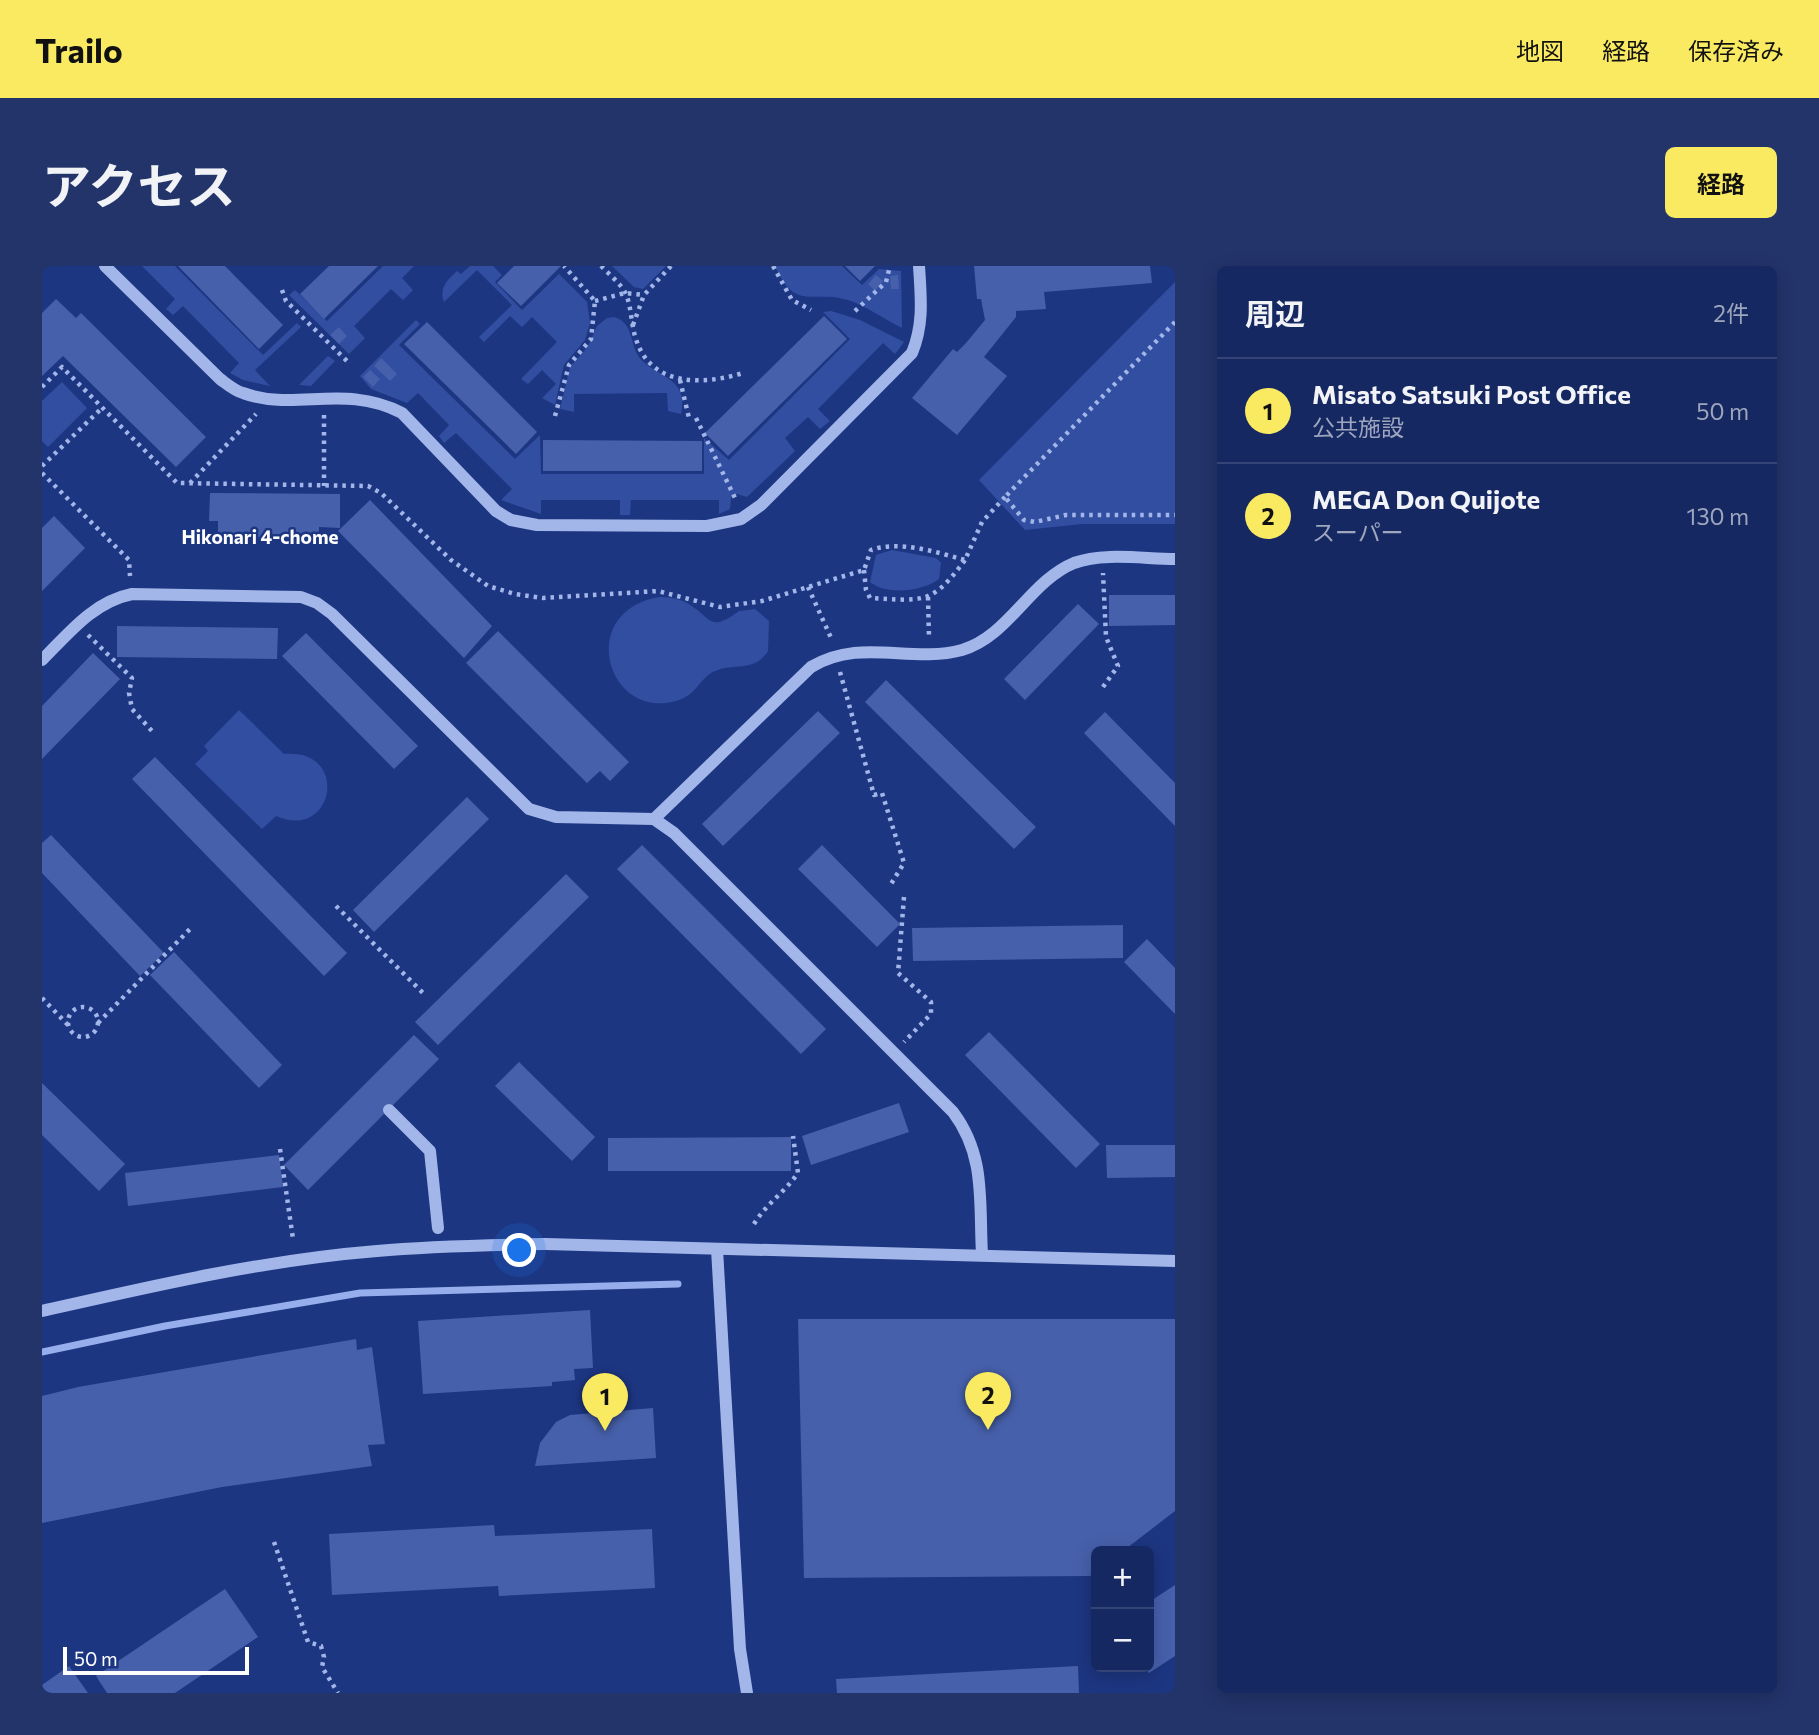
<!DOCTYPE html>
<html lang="ja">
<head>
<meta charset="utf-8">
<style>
	body { margin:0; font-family:Commissioner,"Noto Sans JP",sans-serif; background:#23346b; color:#f1f3f6 }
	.controls { position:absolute; right:21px; bottom:21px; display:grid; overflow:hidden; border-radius:10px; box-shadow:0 4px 18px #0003 }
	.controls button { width:63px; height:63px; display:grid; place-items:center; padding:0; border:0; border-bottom:2px solid #354477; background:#162862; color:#f1f3f6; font:35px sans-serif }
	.scale { position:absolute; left:21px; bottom:18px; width:186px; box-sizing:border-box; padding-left:7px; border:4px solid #fff; border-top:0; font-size:19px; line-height:24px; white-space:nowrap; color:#fff; -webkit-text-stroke:5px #1d3682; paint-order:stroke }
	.you { position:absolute; left:478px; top:985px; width:24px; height:24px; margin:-18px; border:5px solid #fff; border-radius:50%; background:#1a73e8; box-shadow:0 0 0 10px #1a73e833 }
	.badge { display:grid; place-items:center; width:46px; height:46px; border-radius:50%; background:#f9ea62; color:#111; font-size:23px; font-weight:700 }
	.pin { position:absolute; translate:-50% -58px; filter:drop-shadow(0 2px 4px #0008) }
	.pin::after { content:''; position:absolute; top:37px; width:24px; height:21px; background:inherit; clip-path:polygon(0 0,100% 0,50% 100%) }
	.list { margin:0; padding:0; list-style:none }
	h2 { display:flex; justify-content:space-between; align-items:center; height:91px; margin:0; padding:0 28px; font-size:30px }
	h2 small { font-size:23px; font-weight:400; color:#9ea6be }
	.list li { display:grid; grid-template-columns:46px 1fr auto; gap:21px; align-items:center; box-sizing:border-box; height:105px; padding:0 28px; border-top:2px solid #354477 }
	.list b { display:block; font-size:26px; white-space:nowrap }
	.list p { margin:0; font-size:23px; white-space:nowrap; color:#9ea6be }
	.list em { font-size:23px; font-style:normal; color:#9ea6be }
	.map { position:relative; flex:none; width:1133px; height:1427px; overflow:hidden; border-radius:10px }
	header { display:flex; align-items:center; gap:42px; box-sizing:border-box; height:98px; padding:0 35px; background:#f9ea62; color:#111 }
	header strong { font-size:33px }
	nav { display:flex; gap:38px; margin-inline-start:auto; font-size:24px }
	.intro { display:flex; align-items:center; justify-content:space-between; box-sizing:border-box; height:168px; padding:0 42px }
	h1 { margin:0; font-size:49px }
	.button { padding:18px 32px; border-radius:10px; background:#f9ea62; color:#111; font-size:24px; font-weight:700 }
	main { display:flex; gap:42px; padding:0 42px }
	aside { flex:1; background:#162862; border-radius:10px; box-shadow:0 4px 18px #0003 }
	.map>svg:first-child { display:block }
	.green { fill:#314ea1 }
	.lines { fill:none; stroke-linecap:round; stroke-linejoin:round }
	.stream { stroke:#96aeeb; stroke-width:7 }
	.building { fill:#4660ab }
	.path { stroke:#a3b6e9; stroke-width:4.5; stroke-dasharray:3.5 5; stroke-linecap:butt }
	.minor { stroke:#a3b6e9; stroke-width:12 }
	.labels { text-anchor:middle; stroke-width:5; stroke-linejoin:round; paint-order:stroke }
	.neighbourhood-label { font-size:19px; font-weight:bold; fill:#fff; stroke:#1d3682 }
</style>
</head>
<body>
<header>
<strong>Trailo</strong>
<nav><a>地図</a><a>経路</a><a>保存済み</a></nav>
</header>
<div class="intro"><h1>アクセス</h1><a class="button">経路</a></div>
<main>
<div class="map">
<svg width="1133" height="1427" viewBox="0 0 1133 1427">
	<rect width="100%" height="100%" fill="#1d3682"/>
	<!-- green -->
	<g class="green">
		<path d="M100,0H133L221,89L255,57L259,61L213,104L228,120L201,114L188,107L197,97L141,40L131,49L124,43L133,33Z"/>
		<path d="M341,0H372L360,12L371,24L361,34L349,23L312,60L323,72L307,88L247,29L253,24L285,55Z"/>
		<path d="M428,0H451L460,9L453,16L480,44L517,8L545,36L548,57L543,74L522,99L513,139L500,132L514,118L500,104L486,118L479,113L515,76L490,51L480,61L468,50L442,76L437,71L470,39L435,4L402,36C397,22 405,14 415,5L419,8Z"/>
		<path d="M570,0H624L601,23L592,21Z"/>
		<path d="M733,0H800L820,19L837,3L859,5L860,62C842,53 824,40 806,34C770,23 754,47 733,0Z"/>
		<path d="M1133,16V258H1040L983,264L937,214Z"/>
		<path d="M789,45L818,54L862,76L853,88L841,77L776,143L788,155L778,163L766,151L743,172L753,185L705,231L695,228L689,232L688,243L677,248V234H589L588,249H578V234H499V248L459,234L470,223L414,167L402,177L397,170L407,159L376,127L365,137L329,123L318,110L374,54L378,58L357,79L473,193L498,169L499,208H662V172L687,194L808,73L781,46Z"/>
		<path d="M572,51C592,57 587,76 597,91C607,105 627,108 636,122C641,129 641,140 639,148L626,145L625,127L532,128V146L518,143L528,101L545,82L555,60L565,52Z"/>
		<path d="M286,90L293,95L269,120L257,119Z"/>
		<path d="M20,116L45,142L6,181L0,175V135Z"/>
		<path d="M850,284L894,292L899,297L897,313C881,325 845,330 828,316L834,289Z"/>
		<path d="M617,331C626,331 636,332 645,337C670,351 666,368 697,345L713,343L727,355L726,385C712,408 689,395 669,407C657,415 654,428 637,434C566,458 532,346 617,331Z"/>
		<path d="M197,444L242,488C309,482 292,576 234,550L220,563L153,498L166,485L162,480Z"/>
	</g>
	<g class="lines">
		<!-- stream -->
		<path class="stream" d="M0,1086L123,1060L318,1027L636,1018"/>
	</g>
	<!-- building -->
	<g class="building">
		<path d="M136,0H183L241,59L217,83Z"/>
		<path d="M287,0H336L282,53L258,28Z"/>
		<path d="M472,0H519L479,40L455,17Z"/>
		<path d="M803,0H833L818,15Z"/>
		<path d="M932,0H1108L1110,17L1002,26L1004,43L974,45V51L942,91L965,110L915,169L870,132L911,83L915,86L924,77L943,54L939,33H935Z"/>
		<path d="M834,9L841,15L833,25L826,18Z"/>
		<path d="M856,9L857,23H849L848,10Z"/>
		<path d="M14,33L34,52L39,47L164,171L134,201L21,90L0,110V47Z"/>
		<path d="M782,50L805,73L686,190L663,167Z"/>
		<path d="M385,56L495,166L474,188L362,78Z"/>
		<path d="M297,61L305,70L297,78L288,69Z"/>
		<path d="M339,92L355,108L348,115L332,100Z"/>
		<path d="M328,104L338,113L331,121L321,111Z"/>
		<path d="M501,174L660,175V205H501Z"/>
		<path d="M168,227L298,228V262L277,261V272L176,271V255H167Z"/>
		<path d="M328,234L450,360L422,392L296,265Z"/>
		<path d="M12,250L43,282L0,325V262Z"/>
		<path d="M1067,329H1133V359L1067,360Z"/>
		<path d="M1036,338L1057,358L983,434L962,413Z"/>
		<path d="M75,360L236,362L235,393L75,391Z"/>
		<path d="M456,365L587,496L568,515L558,505L545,517L424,397Z"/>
		<path d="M264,367L376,480L352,503L240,390Z"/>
		<path d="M51,387L78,413L0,493V440Z"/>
		<path d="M844,414L994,561L972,583L823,436Z"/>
		<path d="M776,445L798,467L681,580L660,558Z"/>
		<path d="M1063,446L1133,517V560L1042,467Z"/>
		<path d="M113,491L305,687L282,710L90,513Z"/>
		<path d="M425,531L447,553L332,666L311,644Z"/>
		<path d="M9,569L122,687L98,710L0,607V577Z"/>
		<path d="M600,579L784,763L759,788L575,603Z"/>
		<path d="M780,579L858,658L835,681L756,603Z"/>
		<path d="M524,608L547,631L396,779L373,756Z"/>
		<path d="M1081,659V692L871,695L870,662Z"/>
		<path d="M1105,673L1133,702V748L1082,696Z"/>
		<path d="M132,686L240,799L217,822L108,709Z"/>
		<path d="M947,766L1058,878L1034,902L923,789Z"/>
		<path d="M372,769L397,793L266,924L242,899Z"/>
		<path d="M477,796L553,871L530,895L453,820Z"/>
		<path d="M0,817L83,898L57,925L0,869Z"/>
		<path d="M857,837L867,866L769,899L760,870Z"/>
		<path d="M749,871V905H566V872Z"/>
		<path d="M1064,879H1133V911L1065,912Z"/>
		<path d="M237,889L241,921L86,940L83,907Z"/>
		<path d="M548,1044L551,1102L532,1103L533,1114L510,1116V1120L381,1128L376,1055Z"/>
		<path d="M756,1053H1133V1245L1081,1285H1054V1306L1048,1310L762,1312Z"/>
		<path d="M314,1073L315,1084L330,1081L343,1178L326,1179L330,1200L180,1221L0,1257V1130L36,1121Z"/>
		<path d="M611,1142L614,1192L493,1200L498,1177L514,1156L528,1149Z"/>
		<path d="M452,1259L453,1270L610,1263L613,1322L457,1330L456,1320L290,1329L287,1268Z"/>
		<path d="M1133,1319V1390L1107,1407L1103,1401H1107V1336Z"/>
		<path d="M183,1323L216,1371L133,1427H65L54,1410Z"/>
		<path d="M27,1400L46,1427H0V1419Z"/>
		<path d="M1036,1400L1037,1427H795L794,1413Z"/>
	</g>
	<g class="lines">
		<!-- path -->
		<g class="path">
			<path d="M559,0C567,8 579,18 584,28C590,43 589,61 595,76C611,121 662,119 701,107"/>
			<path d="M731,0L750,34L769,44"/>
			<path d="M240,24L244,35L308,98"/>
			<path d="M553,35L583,27L602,29"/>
			<path d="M813,45L844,16L848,0"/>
			<path d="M1133,56L963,231L982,254L993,256L1024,249H1133"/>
			<path d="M591,59L602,29L629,0"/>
			<path d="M638,114L647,152"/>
			<path d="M0,121L20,101L135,217L326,220L339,227L409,294L446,320L473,328L501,332L616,325L678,341L720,335L822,304L829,284C857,274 894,286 923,294L940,256L963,231"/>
			<path d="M282,149V220"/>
			<path d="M513,150L527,99L549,73L553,35L522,0"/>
			<path d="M654,152L695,236"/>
			<path d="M0,200L61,141"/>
			<path d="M0,207L87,294L88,310"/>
			<path d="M148,217L214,148"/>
			<path d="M822,304L824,324L828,332C881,335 890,339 923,294"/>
			<path d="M766,321L790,374"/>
			<path d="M886,331L887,372"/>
			<path d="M46,369L90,412L87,427L90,443L110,465"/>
			<path d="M798,406L832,529L840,527L862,597L849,618"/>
			<path d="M1061,421L1076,400L1064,371L1061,307"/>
			<path d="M862,631L856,707L889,736V748L862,776"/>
			<path d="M294,640L381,727"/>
			<path d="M0,732L26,759"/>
			<circle cx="41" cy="756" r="15"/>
			<path d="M56,757L148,663"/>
			<path d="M238,883L251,973"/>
			<path d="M712,958C724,938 743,926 756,907L751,870"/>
			<path d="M232,1276L266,1376L279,1380L282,1391L280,1401L296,1427"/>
		</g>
		<!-- minor -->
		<g class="minor">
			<path d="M63,0L178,113C185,118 193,125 201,127C253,146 302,117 360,147L454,245L469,254L495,259L665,260L699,253L719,239L870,87C882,58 879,32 877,0"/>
			<path d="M0,394C27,367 51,336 90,328L259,331L275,337L290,348L487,543L514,551L612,553L769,401C819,371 868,398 920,384C966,371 988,315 1032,297C1062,286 1102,293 1133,293"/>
			<path d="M612,553L632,567L911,846C944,890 937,935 940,988"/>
			<path d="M347,844L388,885L396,962"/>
			<path d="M675,983L698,1383L705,1427"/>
			<path d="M0,1045C110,1020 222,994 335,985C391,980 448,979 504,978L1133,995"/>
		</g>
	</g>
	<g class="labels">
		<!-- neighbourhood labels -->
		<g class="neighbourhood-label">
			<text x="218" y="278">Hikonari 4-chome</text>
		</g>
	</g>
</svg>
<div class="controls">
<button>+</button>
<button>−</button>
</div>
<div class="scale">50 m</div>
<div class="you"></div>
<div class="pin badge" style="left:563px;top:1165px">1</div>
<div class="pin badge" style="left:946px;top:1164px">2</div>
</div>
<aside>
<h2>周辺<small>2件</small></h2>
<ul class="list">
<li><span class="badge">1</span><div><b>Misato Satsuki Post Office</b><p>公共施設</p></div><em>50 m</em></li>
<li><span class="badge">2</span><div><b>MEGA Don Quijote</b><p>スーパー</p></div><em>130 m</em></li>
</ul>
</aside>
</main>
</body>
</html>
